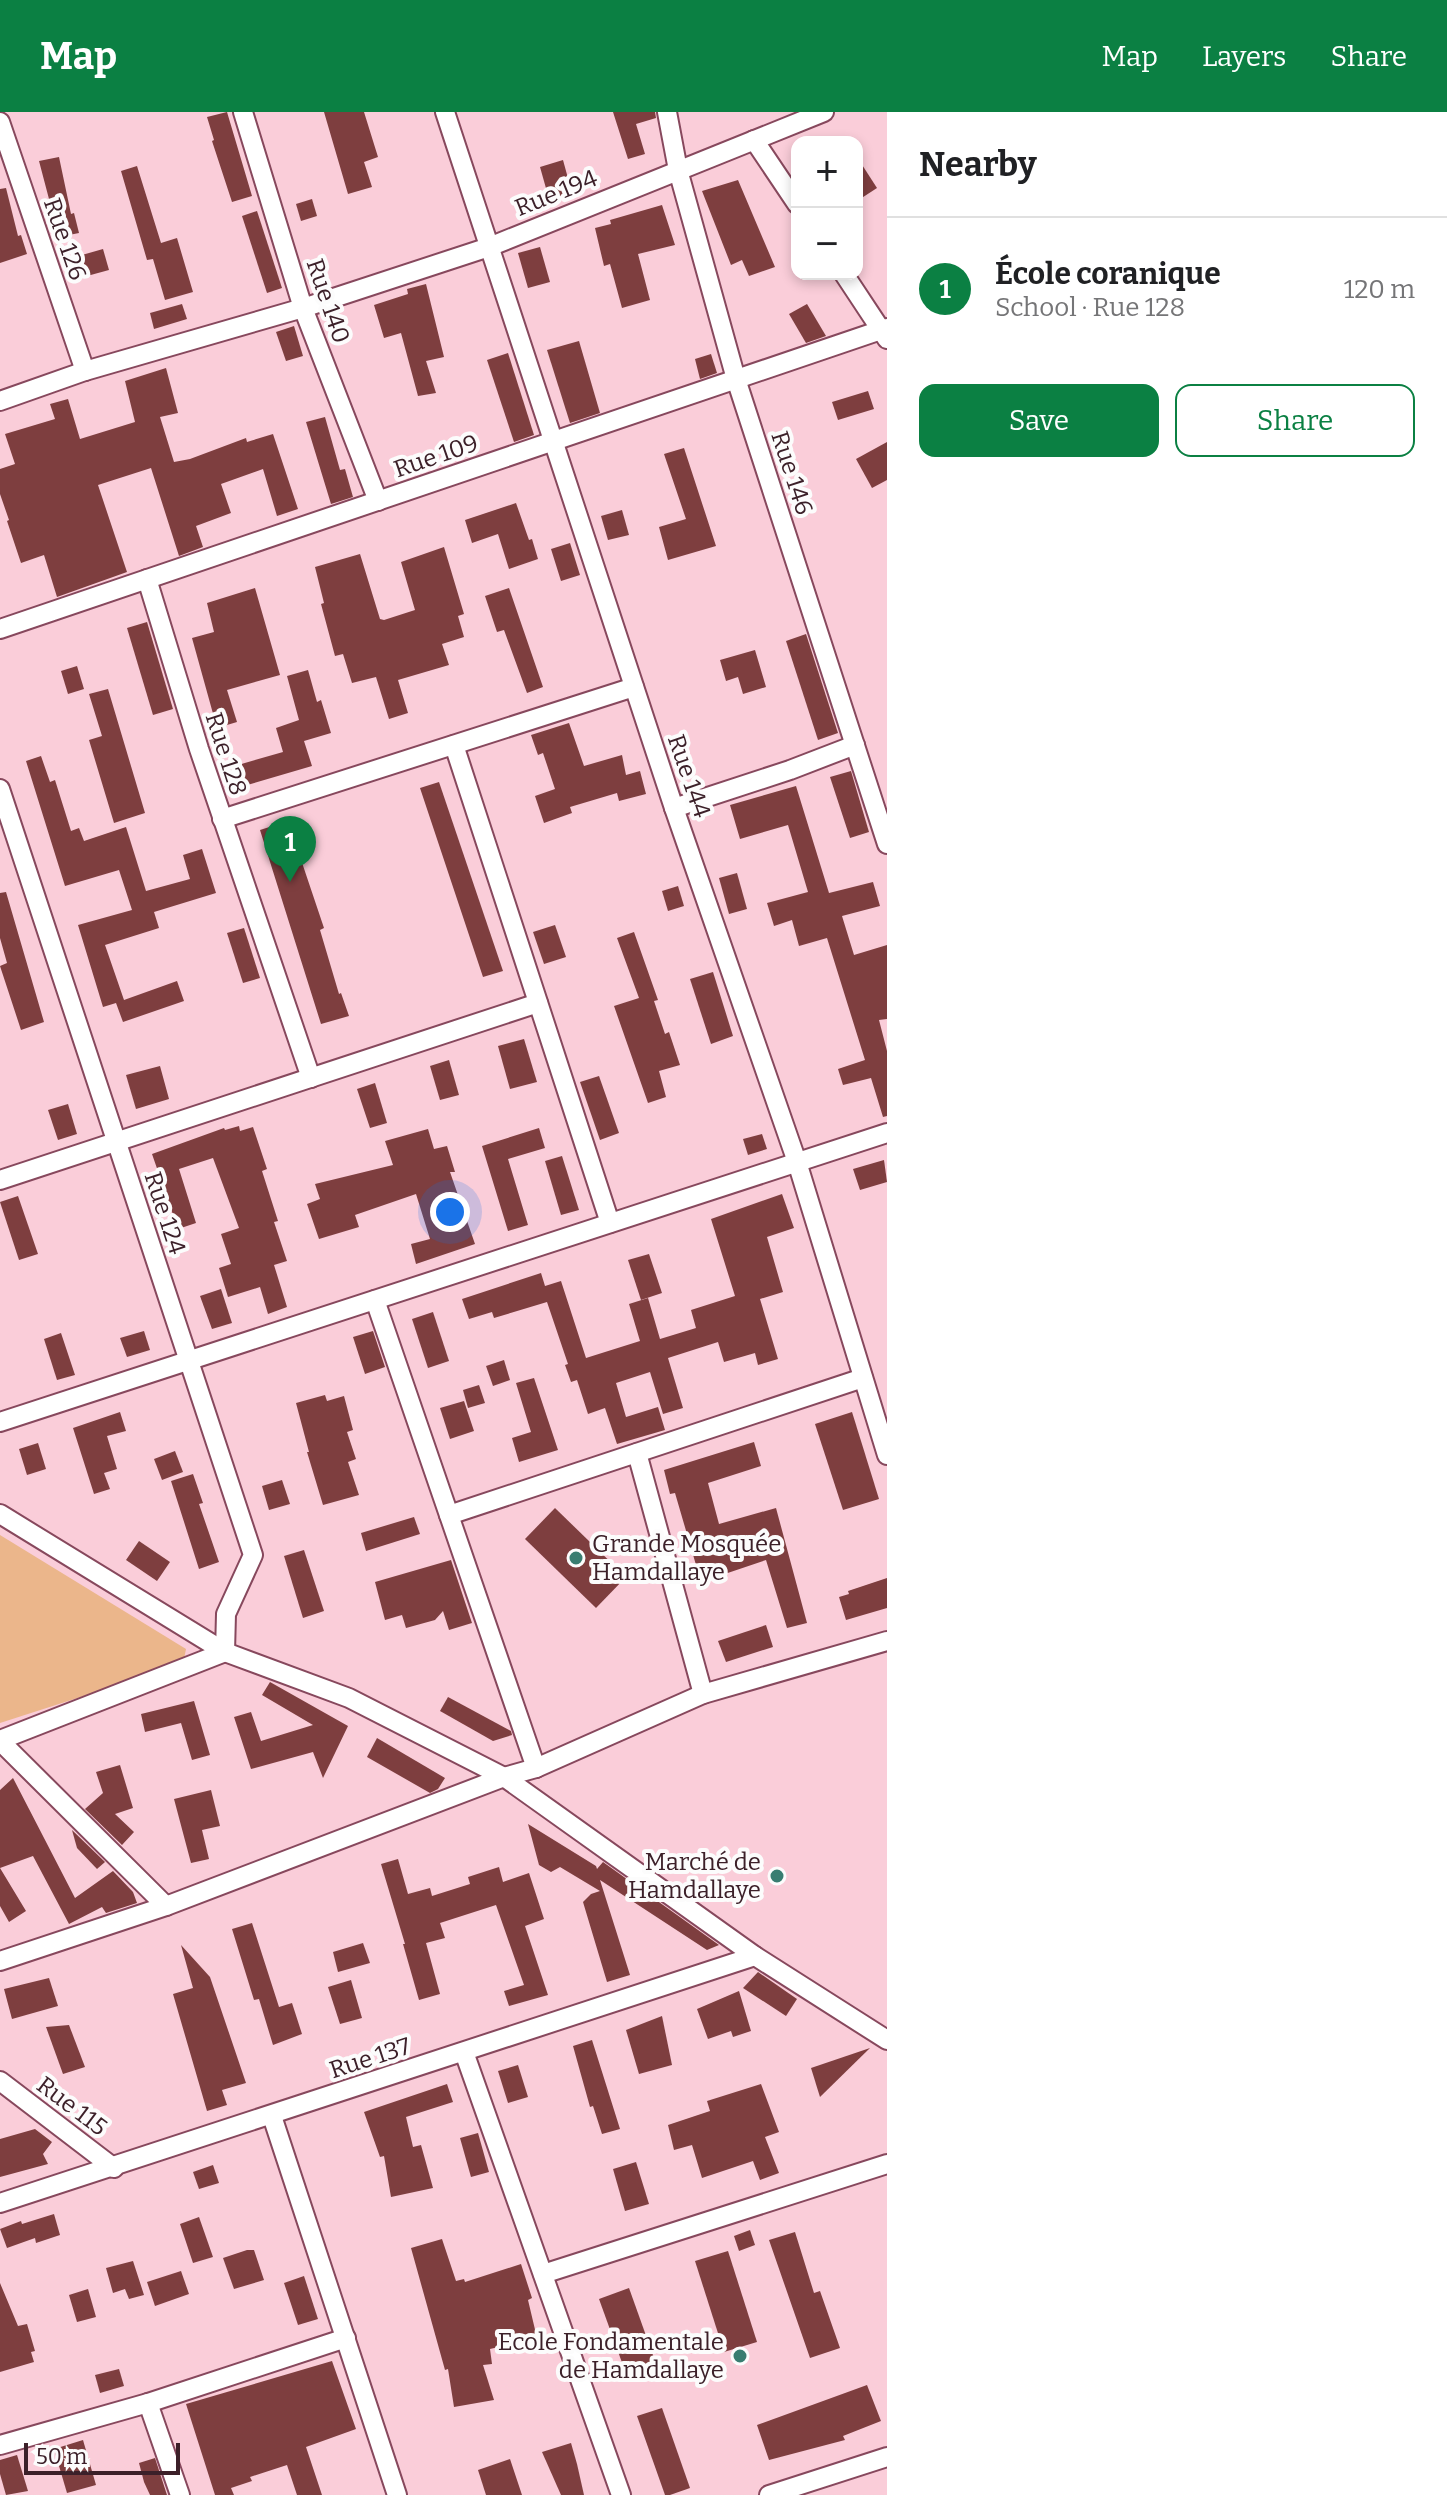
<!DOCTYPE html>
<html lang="en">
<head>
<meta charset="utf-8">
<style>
	body { margin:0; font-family:Bitter,serif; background:#f6f6f6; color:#202124 }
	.controls { position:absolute; right:24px; top:24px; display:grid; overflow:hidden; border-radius:16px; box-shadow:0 4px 12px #0003 }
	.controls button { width:72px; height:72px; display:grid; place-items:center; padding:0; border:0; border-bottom:2px solid #e0e0e0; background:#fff; color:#202124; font:40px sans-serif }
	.scale { position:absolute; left:24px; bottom:20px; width:156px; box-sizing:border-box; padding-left:8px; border:4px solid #3c2029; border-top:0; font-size:22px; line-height:28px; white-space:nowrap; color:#3c2029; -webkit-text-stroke:6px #fcfcfc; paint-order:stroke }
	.you { position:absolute; left:450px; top:1100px; width:28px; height:28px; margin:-20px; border:6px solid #fff; border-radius:50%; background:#1a73e8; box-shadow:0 0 0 12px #1a73e833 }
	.badge { display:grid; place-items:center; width:52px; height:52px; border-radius:50%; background:#0b8043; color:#fff; font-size:26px; font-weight:700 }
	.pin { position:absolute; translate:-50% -66px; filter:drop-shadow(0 2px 4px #0008) }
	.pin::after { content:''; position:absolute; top:42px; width:28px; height:24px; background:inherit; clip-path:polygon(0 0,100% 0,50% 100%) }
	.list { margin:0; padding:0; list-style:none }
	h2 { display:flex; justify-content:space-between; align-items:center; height:104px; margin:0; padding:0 32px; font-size:34px }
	h2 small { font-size:26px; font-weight:400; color:#757577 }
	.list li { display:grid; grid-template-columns:52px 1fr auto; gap:24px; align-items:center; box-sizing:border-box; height:144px; padding:0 32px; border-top:2px solid #e0e0e0 }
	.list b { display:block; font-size:30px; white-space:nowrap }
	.list p { margin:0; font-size:26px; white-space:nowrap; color:#757577 }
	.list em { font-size:26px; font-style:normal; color:#757577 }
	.actions { display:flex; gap:16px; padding:24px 32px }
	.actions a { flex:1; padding:18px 0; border:2px solid #0b8043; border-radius:16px; text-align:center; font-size:28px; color:#0b8043 }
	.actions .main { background:#0b8043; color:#fff }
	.map { position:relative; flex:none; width:887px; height:2383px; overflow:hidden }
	header { display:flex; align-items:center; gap:48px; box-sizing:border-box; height:112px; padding:0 40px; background:#0b8043; color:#fff }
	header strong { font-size:38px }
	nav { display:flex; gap:44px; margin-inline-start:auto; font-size:28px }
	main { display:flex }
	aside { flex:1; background:#fff }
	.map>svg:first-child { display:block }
	.green { fill:#ebb68b }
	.building { fill:#7e3e3f }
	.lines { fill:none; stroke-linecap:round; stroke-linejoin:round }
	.minor-casing { stroke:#87485d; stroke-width:22 }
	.minor { stroke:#fff; stroke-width:18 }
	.poi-dot { fill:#397d71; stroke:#fcfcfc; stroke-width:3 }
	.labels { text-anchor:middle; stroke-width:8; stroke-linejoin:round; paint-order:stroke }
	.street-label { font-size:24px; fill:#3c2029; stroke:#fcfcfc }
	.poi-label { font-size:24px; fill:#3c2029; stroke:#fcfcfc; text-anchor:end }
</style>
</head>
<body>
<header>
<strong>Map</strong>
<nav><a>Map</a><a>Layers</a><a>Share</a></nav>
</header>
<main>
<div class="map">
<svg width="887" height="2383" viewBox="0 0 887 2383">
	<rect width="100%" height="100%" fill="#facdd9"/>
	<!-- green -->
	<path class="green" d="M0,1423L186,1537L183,1552L0,1611Z"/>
	<!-- building -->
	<g class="building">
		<path d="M227,0L252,84L232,90L212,29L214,28L207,5Z"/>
		<path d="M324,0H364L378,45L364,50L372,75L348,82Z"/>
		<path d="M613,0H655L656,6L636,12L645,42L628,47Z"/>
		<path d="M59,45L71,102L74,101L79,121L59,125L39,49Z"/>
		<path d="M857,45L877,76L857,89Z"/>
		<path d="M563,48L572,81L549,87L540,55Z"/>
		<path d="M137,54L161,131L177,126L193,180L165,188L153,147L147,148L121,59Z"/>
		<path d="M738,68L775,155L749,164L742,148L731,153L702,79Z"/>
		<path d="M6,76L18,124L21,123L27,142L0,151V77Z"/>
		<path d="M312,87L317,104L301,109L296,92Z"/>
		<path d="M662,93L675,133L638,142L650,188L622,196L610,152L604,154L595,116L611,112L610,108Z"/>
		<path d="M257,99L282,176L267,181L242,104Z"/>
		<path d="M540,135L550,170L528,176L518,141Z"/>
		<path d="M103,137L109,158L87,164L82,143Z"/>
		<path d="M426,172L444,245L426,249L436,281L418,284L401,221L384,226L374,193L408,182L407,177Z"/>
		<path d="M182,192L187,207L154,217L150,201Z"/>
		<path d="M807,192L826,224L806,231L789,202Z"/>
		<path d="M294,214L303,244L286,249L276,220Z"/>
		<path d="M579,229L600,301L570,311L547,238Z"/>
		<path d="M508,241L534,323L514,330L487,248Z"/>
		<path d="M711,242L717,261L700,267L695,247Z"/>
		<path d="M166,256L178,301L160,305L174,350L190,347L246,326L247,330L273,322L298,397L277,404L263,357L221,372L231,401L196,414L203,435L179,444L151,356L98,373L127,460L57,485L44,443L21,451L7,409L9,408L0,382V357L15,352L5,322L55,307L50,292L68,287L80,327L135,310L125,269Z"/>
		<path d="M868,279L874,297L838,308L832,290Z"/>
		<path d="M325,305L340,358L345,357L353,385L331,392L306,310Z"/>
		<path d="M887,330V368L872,376L856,347Z"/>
		<path d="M684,336L716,434L668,448L659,415L686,407L664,342Z"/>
		<path d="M516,391L529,428L532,427L538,447L509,457L498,422L472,431L465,408Z"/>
		<path d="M622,398L629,423L608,428L601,404Z"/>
		<path d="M570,431L580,463L561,469L551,437Z"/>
		<path d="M444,435L464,502L458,504L464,525L442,532L449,553L398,568L408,601L389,607L376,565L352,571L343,542L335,544L321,492L324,491L315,455L360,442L380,507L384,508L415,498L401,450Z"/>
		<path d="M255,476L280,563L227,578L237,610L217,616L192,526L214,520L207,491Z"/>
		<path d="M509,476L543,575L527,581L504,518L497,520L485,484Z"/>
		<path d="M147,510L173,597L153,603L127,516Z"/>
		<path d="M806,522L838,621L818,628L786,529Z"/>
		<path d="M755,538L766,575L743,582L738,565L726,569L720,548Z"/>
		<path d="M77,554L84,577L68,582L61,559Z"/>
		<path d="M308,558L317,590L321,588L331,621L304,629L312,654L237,676L231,655L283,640L276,616L299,608L287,564Z"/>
		<path d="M108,577L145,701L114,711L89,628L102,624L89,582Z"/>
		<path d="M569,611L584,654L622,643L626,663L640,659L646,682L619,689L617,681L570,695L572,701L544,711L535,684L555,677L543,641L538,643L531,623Z"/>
		<path d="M41,644L50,670L55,668L71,719L79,716L84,729L126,715L146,779L190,767L183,743L202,737L216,781L154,800L159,816L105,833L124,888L177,869L184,889L123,910L116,891L103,895L78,813L132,798L119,758L65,774L26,649Z"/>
		<path d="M851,659L869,720L850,726L830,665Z"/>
		<path d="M439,670L503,859L483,865L420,676Z"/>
		<path d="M796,674L829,781L873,770L880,794L842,804L854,843L887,833V907L879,908L887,939V1004L883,1005L871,966L843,973L838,957L865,948L827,826L799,834L792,808L774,814L767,791L808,780L788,713L740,727L730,693Z"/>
		<path d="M288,709L324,816L320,818L339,882L341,881L349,904L321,912L260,718Z"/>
		<path d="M737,761L747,797L729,802L719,766Z"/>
		<path d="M678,774L684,794L668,799L662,779Z"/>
		<path d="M6,780L44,910L21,918L0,854L7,851L0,826V781Z"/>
		<path d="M555,813L566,845L544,852L533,820Z"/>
		<path d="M244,816L260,866L243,871L227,821Z"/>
		<path d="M634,820L658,888L654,889L665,922L669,920L680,953L659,959L666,985L648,991L614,894L639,886L617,826Z"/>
		<path d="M713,860L733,924L711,932L690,867Z"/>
		<path d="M524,927L537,970L510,977L498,934Z"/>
		<path d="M449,948L459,983L440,988L430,954Z"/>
		<path d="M160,954L169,987L136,997L126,963Z"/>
		<path d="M599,964L619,1021L600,1028L580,970Z"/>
		<path d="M375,971L387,1011L370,1016L357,977Z"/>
		<path d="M68,992L77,1022L58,1028L48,998Z"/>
		<path d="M239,1014L240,1019L253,1015L267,1057L262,1059L278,1109L274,1110L287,1149L274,1153L287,1195L268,1202L260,1175L228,1185L219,1156L231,1152L221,1122L239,1116L213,1046L179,1057L196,1111L178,1117L152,1042L224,1016L225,1018Z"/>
		<path d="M539,1016L545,1036L508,1047L528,1113L508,1119L482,1034Z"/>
		<path d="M428,1017L434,1037L447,1034L455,1060H450L475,1132L416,1152L411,1132L430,1127L416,1082L355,1103L359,1115L319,1127L307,1092L320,1087L315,1072L393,1053L385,1029Z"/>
		<path d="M762,1022L767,1037L748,1043L743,1027Z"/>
		<path d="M562,1044L579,1098L561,1103L545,1049Z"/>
		<path d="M884,1048L887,1070L860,1078L853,1057Z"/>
		<path d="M782,1082L794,1116L767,1125L783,1180L760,1187L778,1247L758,1253L755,1241L724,1250L718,1230L668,1246L683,1296L663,1302L650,1260L616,1271L626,1305L658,1295L665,1318L617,1332L605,1296L588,1302L577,1268L571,1270L565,1253L568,1252L547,1190L494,1206L492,1200L469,1207L462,1187L541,1161L545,1174L561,1169L586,1246L640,1229L629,1192L648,1186L660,1227L696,1216L691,1198L735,1184L711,1107Z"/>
		<path d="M18,1084L38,1142L19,1148L0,1090Z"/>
		<path d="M649,1142L662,1181L641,1188L628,1148Z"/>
		<path d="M221,1177L232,1211L212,1217L200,1184Z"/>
		<path d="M433,1200L449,1249L428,1256L412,1207Z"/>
		<path d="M144,1219L150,1238L127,1245L120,1226Z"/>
		<path d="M373,1219L385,1255L365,1262L353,1225Z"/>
		<path d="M61,1221L75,1263L57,1268L44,1227Z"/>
		<path d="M504,1248L510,1268L493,1274L486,1254Z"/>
		<path d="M534,1266L558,1338L519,1350L512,1326L531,1320L516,1271Z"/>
		<path d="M479,1273L485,1291L468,1296L463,1278Z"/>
		<path d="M325,1283L327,1289L344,1284L353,1318L347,1320L356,1347L348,1350L359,1383L323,1393L307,1340H309L296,1291Z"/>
		<path d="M464,1289L474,1319L450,1327L440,1296Z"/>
		<path d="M120,1300L126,1319L107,1324L117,1357L104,1361L110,1377L94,1382L73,1316Z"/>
		<path d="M852,1300L879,1387L843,1398L815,1312Z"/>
		<path d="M754,1330L761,1354L708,1371L719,1412L776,1396L807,1511L787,1516L766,1448L701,1470L675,1381L670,1382L664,1358Z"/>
		<path d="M38,1331L46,1357L27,1363L19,1337Z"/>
		<path d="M175,1339L183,1360L162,1368L154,1347Z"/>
		<path d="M193,1362L203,1391L199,1392L219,1450L199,1457L171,1369Z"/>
		<path d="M282,1368L290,1392L269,1398L262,1374Z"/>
		<path d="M555,1396L626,1465L596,1496L525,1427Z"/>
		<path d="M414,1405L420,1422L366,1439L361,1421Z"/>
		<path d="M139,1429L170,1450L157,1469L126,1448Z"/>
		<path d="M304,1438L324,1499L303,1506L284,1444Z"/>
		<path d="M451,1448L472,1511L449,1518L443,1499L435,1508L406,1516L402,1503L385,1508L375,1470Z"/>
		<path d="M887,1466V1496L846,1508L839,1485L849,1482L848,1479Z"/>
		<path d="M766,1513L773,1535L726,1550L718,1529Z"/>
		<path d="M270,1570L348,1614L323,1666L313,1640L251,1657L234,1605L251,1600L261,1629L313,1613L262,1583Z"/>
		<path d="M448,1585L511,1619L512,1623L493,1629L440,1599Z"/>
		<path d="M194,1589L210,1643L192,1648L181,1611L145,1620L141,1602Z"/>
		<path d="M377,1626L445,1666L438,1677L430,1681L367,1645Z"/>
		<path d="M120,1653L133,1696L115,1702L134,1720L122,1733L85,1697L103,1681L96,1660Z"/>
		<path d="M13,1666L75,1786L113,1759L133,1780L137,1791L106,1801L102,1795L69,1812L33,1744L0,1756L26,1799L9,1810L0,1794V1678Z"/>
		<path d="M211,1678L220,1714L202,1718L209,1747L191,1751L174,1687Z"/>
		<path d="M528,1712L596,1754L597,1757L603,1750L719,1833L707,1838L600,1768L630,1863L607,1870L583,1790L591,1782L600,1779L560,1755L551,1760L539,1753Z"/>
		<path d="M72,1718L105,1750L97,1757L77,1736Z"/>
		<path d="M398,1747L408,1782L430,1776L432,1784L470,1772L468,1765L499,1755L503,1770L529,1761L544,1807L525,1814L548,1883L509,1894L504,1879L524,1873L496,1793L440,1811L445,1826L426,1831L440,1882L419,1888L403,1832H405L381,1752Z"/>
		<path d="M252,1811L279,1895L292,1891L302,1922L273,1933L259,1887L254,1888L232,1817Z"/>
		<path d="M363,1831L370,1851L338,1860L333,1840Z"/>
		<path d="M181,1833L210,1865L246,1971L222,1978L227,1993L207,1999L173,1882L193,1876Z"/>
		<path d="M758,1860L797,1887L786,1904L743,1876Z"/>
		<path d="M49,1866L58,1894L12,1907L4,1877Z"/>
		<path d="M351,1868L362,1906L340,1912L328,1875Z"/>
		<path d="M739,1879L751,1919L733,1925L731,1919L708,1927L697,1897Z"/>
		<path d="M662,1904L672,1953L639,1962L626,1918Z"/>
		<path d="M69,1913L85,1955L63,1962L46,1915Z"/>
		<path d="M592,1928L620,2017L602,2022L593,1994L590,1995L573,1934Z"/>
		<path d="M870,1936L820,1985L811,1956Z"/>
		<path d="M518,1953L528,1985L508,1991L498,1959Z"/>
		<path d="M447,1972L453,1990L406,2005L413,2035L421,2033L433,2076L391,2085L384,2044L380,2045L364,2000Z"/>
		<path d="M761,1972L779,2020L765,2025L779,2061L760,2068L753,2049L702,2066L692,2033L674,2038L668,2013L710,1999L707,1989Z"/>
		<path d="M35,2017L52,2030L43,2042L48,2052L0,2065V2027Z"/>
		<path d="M478,2021L489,2060L471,2065L460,2026Z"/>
		<path d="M636,2050L649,2092L625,2099L613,2057Z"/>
		<path d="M213,2053L219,2071L199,2077L193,2060Z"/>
		<path d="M54,2102L60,2123L36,2131L35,2126L7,2136L0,2117L21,2109L22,2112Z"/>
		<path d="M199,2105L213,2145L193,2151L180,2112Z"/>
		<path d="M750,2118L755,2133L739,2139L734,2124Z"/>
		<path d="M795,2120L814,2181L820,2179L840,2236L810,2246L769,2128Z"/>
		<path d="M442,2127L456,2169L464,2167L465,2170L521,2152L532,2186L528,2188L537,2226L490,2237L492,2252L483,2253L494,2288L454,2295L448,2257L445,2258L411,2136Z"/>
		<path d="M247,2138H254L264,2168L234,2177L223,2146Z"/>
		<path d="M728,2139L757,2230L724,2240L695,2149Z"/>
		<path d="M133,2149L144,2183L129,2187L125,2177L113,2181L106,2156Z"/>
		<path d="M181,2159L189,2182L155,2194L147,2170Z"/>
		<path d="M304,2164L318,2207L298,2213L284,2171Z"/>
		<path d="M0,2171L18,2214L27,2212L35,2239L31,2240L34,2250L0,2260Z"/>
		<path d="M629,2176L659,2260L629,2270L599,2187Z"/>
		<path d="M88,2177L96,2205L77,2210L69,2183Z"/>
		<path d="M332,2249L356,2317L306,2335L322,2383H297L287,2353L250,2365L252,2369L231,2376L234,2383H215L186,2292Z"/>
		<path d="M119,2257L124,2274L100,2281L95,2263Z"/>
		<path d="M867,2273L881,2309L843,2324L845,2328L769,2348L757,2313Z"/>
		<path d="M662,2296L690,2376L670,2383H665L637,2304Z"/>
		<path d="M83,2328L96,2373L67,2381L54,2337Z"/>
		<path d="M571,2331L577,2352L584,2383H561L542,2340Z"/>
		<path d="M17,2343L28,2379L6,2383L0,2362V2348Z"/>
		<path d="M155,2346L167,2383H150L144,2370L139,2351Z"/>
		<path d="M510,2347L522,2383H486L478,2358Z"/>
	</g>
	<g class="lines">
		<defs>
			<g id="minor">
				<path d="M243,0L303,196L378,389"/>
				<path d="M445,0L674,696L797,1050L887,1343"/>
				<path d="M667,0L678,58L736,267L887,732"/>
				<path d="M0,10L85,259"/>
				<path d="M754,28L797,92"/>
				<path d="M844,162L887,227"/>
				<path d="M0,289L85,259L303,196L489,135L824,0"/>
				<path d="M147,467L199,637L311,966"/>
				<path d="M0,517L887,216"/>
				<path d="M454,633L610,1111"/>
				<path d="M0,677L253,1443L226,1502L225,1540L0,1628"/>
				<path d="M674,696L790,658L855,633"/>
				<path d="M222,707L634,575"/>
				<path d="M0,1068L538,891"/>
				<path d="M375,1188L536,1656"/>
				<path d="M0,1310L887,1021"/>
				<path d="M637,1341L703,1582"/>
				<path d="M0,1402L225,1540L349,1586L504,1665L755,1844L887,1928"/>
				<path d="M449,1403L863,1266"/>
				<path d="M0,1629L166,1794"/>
				<path d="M0,1849L166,1794L504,1665L536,1656L703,1582L887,1529"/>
				<path d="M464,1940L621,2383"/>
				<path d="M0,1969L114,2056"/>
				<path d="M272,2004L397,2383"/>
				<path d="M0,2091L755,1844"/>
				<path d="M543,2162L887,2052"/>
				<path d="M148,2291L180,2383"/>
				<path d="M0,2333L148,2291L346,2226"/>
				<path d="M769,2383L887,2345"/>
			</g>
		</defs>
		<!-- minor casing -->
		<use href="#minor" class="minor-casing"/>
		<!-- minor -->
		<use href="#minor" class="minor"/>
	</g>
	<!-- markers -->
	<g class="poi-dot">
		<circle cx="576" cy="1446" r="8"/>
		<circle cx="777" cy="1764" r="8"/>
		<circle cx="740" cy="2244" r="8"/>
	</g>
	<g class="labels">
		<!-- street labels -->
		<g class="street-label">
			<text transform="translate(556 81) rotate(-22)" y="8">Rue 194</text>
			<text transform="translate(65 127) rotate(71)" y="8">Rue 126</text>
			<text transform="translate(328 189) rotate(71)" y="8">Rue 140</text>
			<text transform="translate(436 344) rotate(-19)" y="8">Rue 109</text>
			<text transform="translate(792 361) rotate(72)" y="8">Rue 146</text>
			<text transform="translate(226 642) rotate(72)" y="8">Rue 128</text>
			<text transform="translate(689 664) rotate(71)" y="8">Rue 144</text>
			<text transform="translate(165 1101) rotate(72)" y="8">Rue 124</text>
			<text transform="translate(370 1946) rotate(-18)" y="8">Rue 137</text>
			<text transform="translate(72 1994) rotate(37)" y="8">Rue 115</text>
		</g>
		<!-- poi labels -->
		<g class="poi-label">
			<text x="592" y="1440" text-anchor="start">Grande Mosquée<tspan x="592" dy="28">Hamdallaye</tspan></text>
			<text x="761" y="1758">Marché de<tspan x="761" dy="28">Hamdallaye</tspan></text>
			<text x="724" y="2238">Ecole Fondamentale<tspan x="724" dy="28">de Hamdallaye</tspan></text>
		</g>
	</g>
</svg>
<div class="controls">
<button>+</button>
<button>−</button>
</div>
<div class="scale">50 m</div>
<div class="you"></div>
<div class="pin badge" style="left:290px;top:770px">1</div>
</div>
<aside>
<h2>Nearby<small></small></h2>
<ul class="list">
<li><span class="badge">1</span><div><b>École coranique</b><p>School · Rue 128</p></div><em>120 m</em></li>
</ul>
<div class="actions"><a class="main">Save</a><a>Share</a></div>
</aside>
</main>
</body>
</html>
